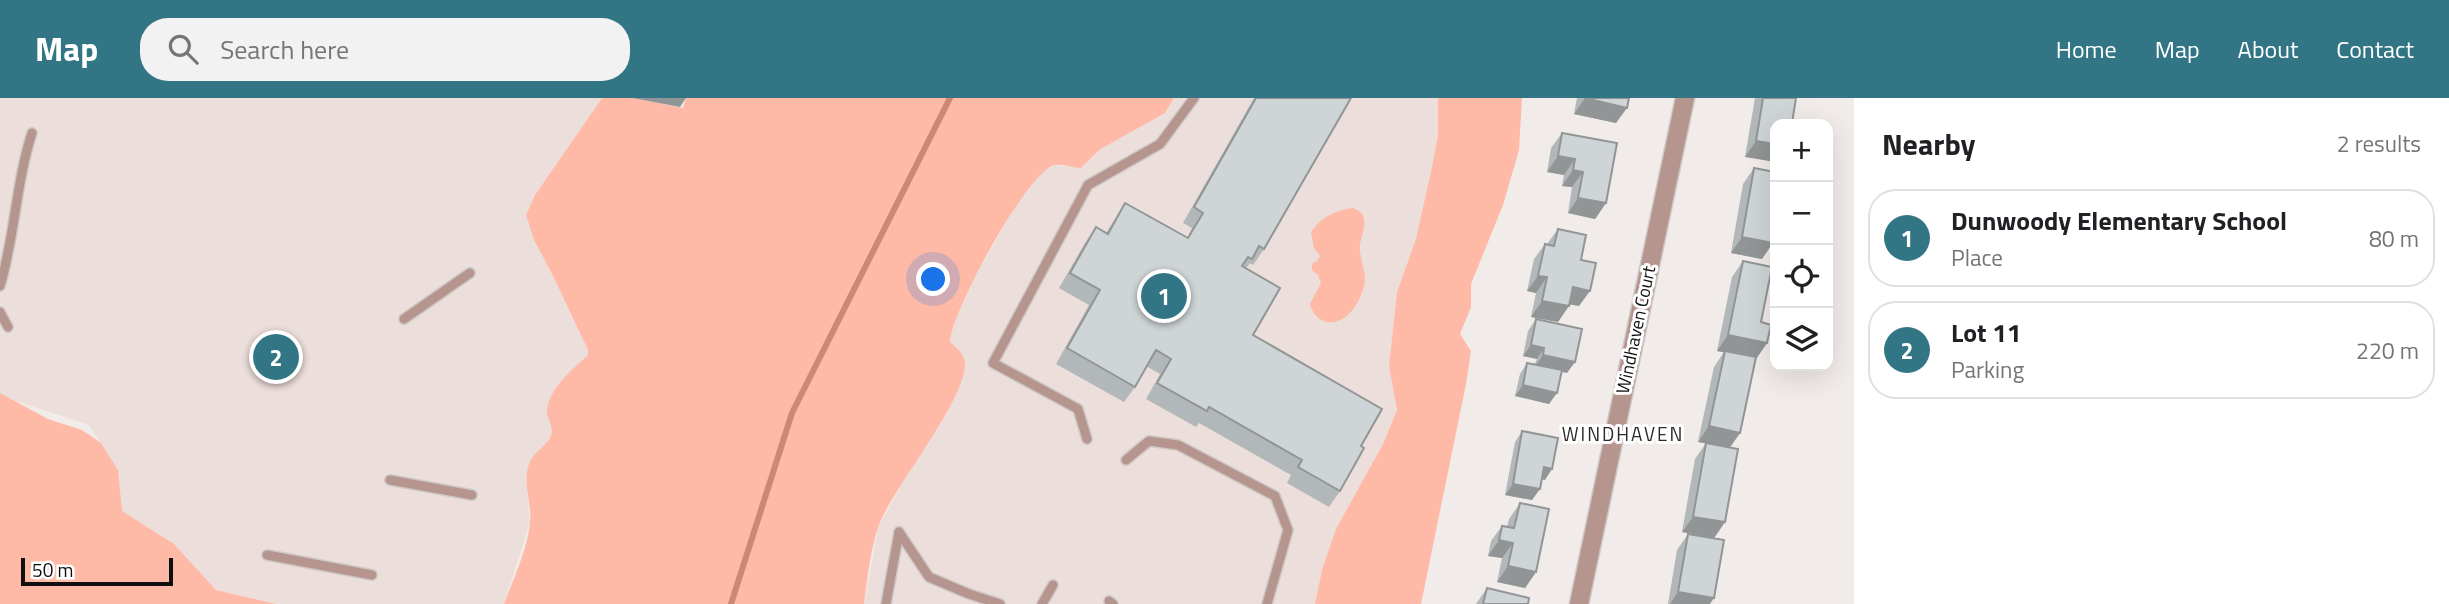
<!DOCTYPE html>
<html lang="en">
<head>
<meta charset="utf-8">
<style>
	body { margin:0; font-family:"Titillium Web",sans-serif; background:#f2f2f2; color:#202124 }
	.controls { position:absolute; right:21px; top:21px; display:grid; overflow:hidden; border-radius:14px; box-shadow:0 7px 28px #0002 }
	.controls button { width:63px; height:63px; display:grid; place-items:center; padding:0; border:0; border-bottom:2px solid #e0e0e0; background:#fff; color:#202124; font:35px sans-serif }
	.scale { position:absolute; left:21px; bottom:18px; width:152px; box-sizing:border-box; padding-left:7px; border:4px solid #100e0e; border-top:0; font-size:19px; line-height:24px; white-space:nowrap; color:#100e0e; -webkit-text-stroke:5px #fff; paint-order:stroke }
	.you { position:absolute; left:934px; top:182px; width:24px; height:24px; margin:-18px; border:5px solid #fff; border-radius:50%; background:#1a73e8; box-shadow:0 0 0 10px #1a73e833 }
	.badge { display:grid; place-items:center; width:46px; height:46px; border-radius:50%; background:#327686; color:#fff; font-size:23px; font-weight:700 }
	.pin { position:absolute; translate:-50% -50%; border:4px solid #fff; box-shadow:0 2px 7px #0006 }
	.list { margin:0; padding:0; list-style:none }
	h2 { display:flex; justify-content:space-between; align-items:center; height:91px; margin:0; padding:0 28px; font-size:30px }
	h2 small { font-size:23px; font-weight:400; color:#757577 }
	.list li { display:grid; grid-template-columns:46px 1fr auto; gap:21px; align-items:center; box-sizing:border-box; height:98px; margin:0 14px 14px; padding:0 14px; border:2px solid #e0e0e0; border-radius:28px }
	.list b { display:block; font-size:26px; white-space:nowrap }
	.list p { margin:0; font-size:23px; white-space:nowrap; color:#757577 }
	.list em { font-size:23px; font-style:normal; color:#757577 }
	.icon { flex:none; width:38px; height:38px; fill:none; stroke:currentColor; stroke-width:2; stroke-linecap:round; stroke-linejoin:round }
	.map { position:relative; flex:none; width:1854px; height:506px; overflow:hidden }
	header { display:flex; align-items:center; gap:42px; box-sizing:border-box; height:98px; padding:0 35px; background:#327686; color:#fff }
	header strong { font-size:33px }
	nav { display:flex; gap:38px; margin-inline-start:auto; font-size:24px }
	.search { width:490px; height:63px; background:#f2f2f2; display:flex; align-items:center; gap:18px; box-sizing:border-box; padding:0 24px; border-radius:28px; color:#757577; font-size:26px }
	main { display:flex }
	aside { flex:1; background:#fff }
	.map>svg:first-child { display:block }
	.built { fill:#ecdeda }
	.green { fill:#ffbaa7 }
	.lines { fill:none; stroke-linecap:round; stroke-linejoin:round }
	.stream { stroke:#cc8775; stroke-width:6 }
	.service-casing { stroke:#cdc8c6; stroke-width:12 }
	.minor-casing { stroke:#cdc8c6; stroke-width:21 }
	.service { stroke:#b5958d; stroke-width:9 }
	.minor { stroke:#b5958d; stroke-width:18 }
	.wall { fill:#b2b7b9 }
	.shaded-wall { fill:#919596 }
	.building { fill:#cfd5d7; stroke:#919596; stroke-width:2 }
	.labels { text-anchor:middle; stroke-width:6; stroke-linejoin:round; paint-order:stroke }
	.street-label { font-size:18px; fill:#100e0e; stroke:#fff }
	.neighbourhood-label { font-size:19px; letter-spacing:2px; fill:#2e2928; stroke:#fff }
</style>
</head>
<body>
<header>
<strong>Map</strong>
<div class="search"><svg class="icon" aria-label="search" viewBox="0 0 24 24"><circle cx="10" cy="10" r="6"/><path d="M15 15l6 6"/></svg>Search here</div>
<nav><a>Home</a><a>Map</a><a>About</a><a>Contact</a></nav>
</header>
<main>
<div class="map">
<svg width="1854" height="506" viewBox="0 0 1854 506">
	<rect width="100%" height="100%" fill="#f1ebe9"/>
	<!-- built -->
	<g class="built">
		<path d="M0,0H602L535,97L526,117L534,142L553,178L588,252V257L559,285L548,322L552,329L550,339L526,382L530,424L504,506H276L216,492L174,446L121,413L118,372L89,327L4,299L0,295Z"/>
		<path d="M1174,0H1438V37L1432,69L1416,141L1397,194L1389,268L1397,311L1383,346L1336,431L1322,472L1315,506H864L879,427L899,392L958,250L950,244V236L965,196L1018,104L1042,75L1054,67L1081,70L1099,52L1165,15Z"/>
	</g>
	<!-- green -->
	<g class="green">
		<path d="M602,0H633L683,10L686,0H1174L1165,15L1099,52L1081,70C1073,70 1062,66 1055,67C1028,72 950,216 950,244C957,249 964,256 965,265C966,302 895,387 879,427C871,449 867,482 864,506H504C513,482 528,450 530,424C532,405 522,386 529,366C533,353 547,349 551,337C554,328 546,321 547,312C550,289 572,272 588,257V252L553,178L534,142L526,117L535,97Z"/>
		<path d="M1438,0H1522L1519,52L1503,107L1471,186V209L1460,236L1471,253L1466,286L1421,506H1315L1322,472L1336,431L1383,346L1397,312L1389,268L1397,194L1416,141L1432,69L1438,37Z"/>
		<path d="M1353,110C1372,117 1362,132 1360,147C1359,158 1364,168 1365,179C1365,197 1349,228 1327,224C1318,222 1312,215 1310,206L1321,185L1318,177L1312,172V166L1317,163L1320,158L1314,150L1311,134C1321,119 1335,112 1353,110Z"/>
		<path d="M0,295L48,321L82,332L101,345L118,372L122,413L174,446L216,492L276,506H0Z"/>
	</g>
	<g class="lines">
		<!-- stream -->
		<path class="stream" d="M731,506L792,315L950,0"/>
		<defs>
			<g id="service">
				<path d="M0,188C15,138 16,84 32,35"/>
				<path d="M0,214L8,229"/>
				<path d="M404,221L470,175"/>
				<path d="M1087,341L1078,311L993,265L1088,87L1160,46L1194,0"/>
				<path d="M1126,362L1149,343L1178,347L1275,398L1288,432L1267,506"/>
				<path d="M390,382L472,397"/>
				<path d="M899,434L929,479L969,496L1000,506"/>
				<path d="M267,457L372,477"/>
				<path d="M1109,503L1113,506"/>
				<path d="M886,506L899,434"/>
				<path d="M1042,506L1053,487"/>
			</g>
			<path id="minor" d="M1579,506L1685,0"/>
		</defs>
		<!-- service casing -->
		<use href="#service" class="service-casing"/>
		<!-- minor casing -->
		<use href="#minor" class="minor-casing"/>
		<!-- service -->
		<use href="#service" class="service"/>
		<!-- minor -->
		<use href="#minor" class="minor"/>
	</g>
	<!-- wall -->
	<g class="wall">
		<path d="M1254,0H1351L1264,151L1253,167L1250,165L1246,170L1253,237L1361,348L1340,393L1329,409L1287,385L1291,377L1199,325L1196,329L1146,301L1160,276L1146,268L1135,289L1124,304L1056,266L1089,207L1059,190L1085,145L1096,129L1106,135L1125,105L1187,140L1192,130L1183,125Z"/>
		<path d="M1577,0H1629L1616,25L1574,16Z"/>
		<path d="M1755,0H1796L1792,25L1745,59Z"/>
		<path d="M1562,35L1606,105L1595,121L1568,115L1572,89L1562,88L1564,77L1547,74L1551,50Z"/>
		<path d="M1754,70L1762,161L1731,155L1743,86Z"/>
		<path d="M1558,131L1581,162L1579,208L1569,206L1558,224L1531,219L1536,195L1527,193L1534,161L1545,146H1547Z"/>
		<path d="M1743,163L1767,245L1756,261L1740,335L1730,350L1725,424L1714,440L1682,434L1695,361L1706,345L1698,344L1714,269L1724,254L1717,253L1732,179Z"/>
		<path d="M1536,221L1567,275L1562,273L1549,306L1515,298L1520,276L1527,265L1535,266L1537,261L1523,258L1528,233Z"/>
		<path d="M1522,333L1545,382L1542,381L1532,402L1505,397L1515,344Z"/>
		<path d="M1520,405L1536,474L1525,490L1497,484L1502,460L1488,458L1491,443L1502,428L1507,429L1509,421Z"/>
		<path d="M1688,436L1710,506H1668L1677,452Z"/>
		<path d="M1487,490L1528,506H1476Z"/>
	</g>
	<!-- shaded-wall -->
	<g class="shaded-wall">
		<path d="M632,0H686L680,9Z"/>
		<path d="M1585,0L1627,10L1616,25L1574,16Z"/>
		<path d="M1756,43L1775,46V64L1745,59Z"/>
		<path d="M1558,58L1575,61L1564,77L1547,74Z"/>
		<path d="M1573,72L1583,74L1572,89L1562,88Z"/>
		<path d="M1578,100L1606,105L1595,121L1568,115Z"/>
		<path d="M1742,139L1773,145L1762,161L1731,155Z"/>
		<path d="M1538,178L1547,179L1536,195L1527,193Z"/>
		<path d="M1573,189L1590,193L1579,208L1562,205Z"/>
		<path d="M1542,203L1569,208L1558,224L1531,219Z"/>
		<path d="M1728,237L1767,245L1756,261L1717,253Z"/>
		<path d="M1531,247L1544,250L1537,261L1523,258Z"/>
		<path d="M1543,257L1575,264L1567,275L1535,268Z"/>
		<path d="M1523,287L1557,295L1549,306L1515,298Z"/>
		<path d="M1709,328L1740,335L1729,350L1698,344Z"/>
		<path d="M1544,369L1552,371L1545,382L1536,380Z"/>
		<path d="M1513,386L1540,391L1532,402L1505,397Z"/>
		<path d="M1693,419L1725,424L1714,440L1682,434Z"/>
		<path d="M1499,442L1513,445L1502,460L1488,458Z"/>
		<path d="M1508,468L1536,474L1525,490L1497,484Z"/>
		<path d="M1678,494L1714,500L1710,506H1670Z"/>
	</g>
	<!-- building -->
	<g class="building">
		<path d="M1256,0H1351L1264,151L1259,148L1252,161L1248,159L1242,168L1280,190L1253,237L1382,311L1361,348L1364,350L1340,393L1298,369L1302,362L1209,309L1207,313L1157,285L1171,261L1156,252L1135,289L1067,250L1100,192L1070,175L1096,129L1108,136L1125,105L1188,140L1203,115L1194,109Z"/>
		<path d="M1585,0H1629L1627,10Z"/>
		<path d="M1763,0H1796L1792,25L1801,26H1775V46L1756,43Z"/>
		<path d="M1562,35L1617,45L1606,105L1578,100L1583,74L1573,72L1575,61L1558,58Z"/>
		<path d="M1754,70L1775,74V132L1773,145L1742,139Z"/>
		<path d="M1558,131L1586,137L1581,162L1596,165L1590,193L1573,189L1569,208L1542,203L1547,179L1538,178L1545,146L1554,148Z"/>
		<path d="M1743,163L1772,169L1761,224L1771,227L1767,245L1728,237Z"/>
		<path d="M1536,221L1582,231L1575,264L1543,257L1544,250L1531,247Z"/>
		<path d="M1725,253L1756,259L1740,335L1709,328Z"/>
		<path d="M1527,265L1562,272L1557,295L1523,287Z"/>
		<path d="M1522,333L1558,340L1552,371L1544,369L1540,391L1513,386Z"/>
		<path d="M1706,345L1738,351L1725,424L1693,419Z"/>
		<path d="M1520,405L1549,411L1536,474L1508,468L1513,445L1499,442L1502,428L1514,430Z"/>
		<path d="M1688,436L1724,442L1714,500L1678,494Z"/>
		<path d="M1487,490L1529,500L1528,506H1483Z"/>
	</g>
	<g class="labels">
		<!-- street labels -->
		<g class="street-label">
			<text transform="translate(1636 232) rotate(-78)" y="6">Windhaven Court</text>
		</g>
		<!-- neighbourhood labels -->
		<g class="neighbourhood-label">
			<text x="1623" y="343">WINDHAVEN</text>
		</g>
	</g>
</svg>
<div class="controls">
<button>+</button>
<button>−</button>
<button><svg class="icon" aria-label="locate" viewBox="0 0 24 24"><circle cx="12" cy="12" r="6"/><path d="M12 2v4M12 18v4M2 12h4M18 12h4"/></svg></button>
<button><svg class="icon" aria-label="layers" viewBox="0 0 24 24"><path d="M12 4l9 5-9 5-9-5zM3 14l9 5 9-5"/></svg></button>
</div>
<div class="scale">50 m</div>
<div class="you"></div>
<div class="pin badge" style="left:1164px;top:198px">1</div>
<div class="pin badge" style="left:276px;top:259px">2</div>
</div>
<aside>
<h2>Nearby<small>2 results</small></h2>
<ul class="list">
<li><span class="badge">1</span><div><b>Dunwoody Elementary School</b><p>Place</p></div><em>80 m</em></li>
<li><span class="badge">2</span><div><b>Lot 11</b><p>Parking</p></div><em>220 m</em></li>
</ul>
</aside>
</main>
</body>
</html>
